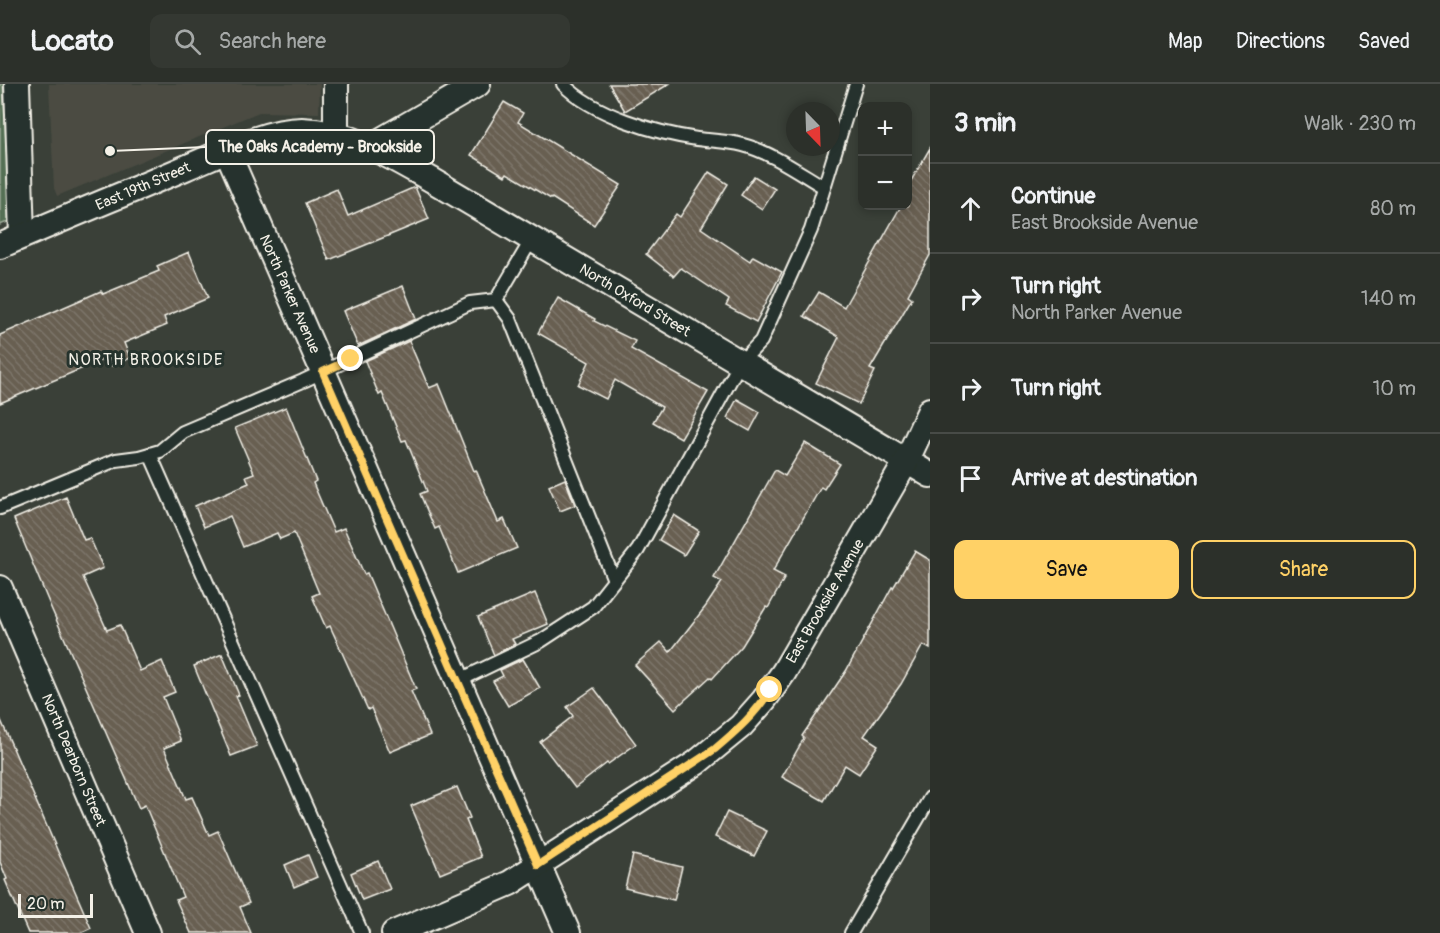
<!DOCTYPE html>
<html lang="en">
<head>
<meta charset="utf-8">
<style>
	body { margin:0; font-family:Pangolin,sans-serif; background:#343832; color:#f1f3f6 }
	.controls { position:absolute; right:18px; top:18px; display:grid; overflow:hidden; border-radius:12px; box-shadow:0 3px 9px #0003 }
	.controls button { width:54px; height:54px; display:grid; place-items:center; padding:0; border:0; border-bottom:2px solid #484b47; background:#2c302a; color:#f1f3f6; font:30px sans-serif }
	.compass { position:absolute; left:786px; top:18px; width:54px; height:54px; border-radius:50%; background:#2c302a; box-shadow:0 3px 9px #0003; rotate:157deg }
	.scale { position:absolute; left:18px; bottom:15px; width:75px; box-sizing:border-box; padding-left:6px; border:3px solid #f4f1e8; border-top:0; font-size:16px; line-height:21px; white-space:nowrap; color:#f4f1e8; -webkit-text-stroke:4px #26332d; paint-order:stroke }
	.stop { position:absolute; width:18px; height:18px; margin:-14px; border:4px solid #ffd166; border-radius:50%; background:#fff }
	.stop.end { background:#ffd166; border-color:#fff; box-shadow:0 2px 6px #0008 }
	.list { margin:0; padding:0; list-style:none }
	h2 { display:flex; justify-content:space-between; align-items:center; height:78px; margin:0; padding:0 24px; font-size:26px }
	h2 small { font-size:20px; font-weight:400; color:#a6a9a8 }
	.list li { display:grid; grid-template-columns:39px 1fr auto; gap:18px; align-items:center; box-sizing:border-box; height:90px; padding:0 24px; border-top:2px solid #484b47 }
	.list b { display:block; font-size:22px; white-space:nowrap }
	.list p { margin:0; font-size:20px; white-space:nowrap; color:#a6a9a8 }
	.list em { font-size:20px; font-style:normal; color:#a6a9a8 }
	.actions { display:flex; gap:12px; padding:18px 24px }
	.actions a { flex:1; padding:14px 0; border:2px solid #ffd166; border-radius:12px; text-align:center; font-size:21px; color:#ffd166 }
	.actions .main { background:#ffd166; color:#111 }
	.icon { flex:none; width:33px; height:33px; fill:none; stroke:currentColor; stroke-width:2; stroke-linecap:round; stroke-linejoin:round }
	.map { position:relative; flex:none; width:930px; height:849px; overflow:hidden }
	header { display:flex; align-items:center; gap:36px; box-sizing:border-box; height:84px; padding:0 30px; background:#2c302a; border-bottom:2px solid #484b47 }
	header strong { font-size:28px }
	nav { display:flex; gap:33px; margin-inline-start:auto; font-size:21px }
	.search { width:420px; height:54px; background:#343832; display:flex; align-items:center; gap:15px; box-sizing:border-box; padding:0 21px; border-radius:12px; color:#a6a9a8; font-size:22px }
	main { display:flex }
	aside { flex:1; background:#2c302a }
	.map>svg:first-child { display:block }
	.built { fill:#4b4c43 }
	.park { fill:#556f55; stroke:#a4b09e; stroke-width:1.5 }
	.building { fill:url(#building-back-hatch); stroke:#f4f1e8; stroke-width:1.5 }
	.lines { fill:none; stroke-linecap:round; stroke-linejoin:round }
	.lane-casing { stroke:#f4f1e8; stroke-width:16 }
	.street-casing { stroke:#f4f1e8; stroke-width:28 }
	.lane { stroke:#26332d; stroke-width:12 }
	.street { stroke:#26332d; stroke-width:24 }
	.route { stroke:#ffd166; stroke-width:8 }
	.labels { text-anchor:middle; stroke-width:6; stroke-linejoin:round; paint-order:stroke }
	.street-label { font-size:15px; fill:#f4f1e8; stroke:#26332d }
	.neighbourhood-label { font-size:16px; letter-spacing:1.5px; fill:#f4f1e8; stroke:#26332d }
	.leader { fill:none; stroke:#f4f1e8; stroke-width:2 }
	.callout-dot { fill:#f4f1e8; stroke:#26332d; stroke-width:2 }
	.callout { fill:#26332d; stroke:#f4f1e8; stroke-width:2 }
	.callout-label { font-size:16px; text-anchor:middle; font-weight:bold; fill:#f4f1e8 }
</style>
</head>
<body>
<header>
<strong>Locato</strong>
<div class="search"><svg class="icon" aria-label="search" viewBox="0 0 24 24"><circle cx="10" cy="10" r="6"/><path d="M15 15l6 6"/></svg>Search here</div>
<nav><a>Map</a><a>Directions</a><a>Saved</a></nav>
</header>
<main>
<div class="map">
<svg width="930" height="849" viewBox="0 0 930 849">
	<defs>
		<pattern id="building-back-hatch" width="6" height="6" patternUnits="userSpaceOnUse" patternTransform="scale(1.5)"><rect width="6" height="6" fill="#675e51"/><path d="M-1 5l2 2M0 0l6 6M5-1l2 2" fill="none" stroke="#7d766a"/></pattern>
	</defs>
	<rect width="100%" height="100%" fill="#3a4038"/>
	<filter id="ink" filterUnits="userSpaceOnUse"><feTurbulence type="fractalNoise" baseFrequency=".0167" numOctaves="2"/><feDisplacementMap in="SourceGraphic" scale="12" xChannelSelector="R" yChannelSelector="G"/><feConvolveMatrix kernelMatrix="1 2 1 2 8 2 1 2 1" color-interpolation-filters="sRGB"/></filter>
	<g filter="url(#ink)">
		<!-- built -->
		<path class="built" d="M49,0H320L319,29L259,28L57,112L54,104Z"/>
		<!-- park -->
		<path class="park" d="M0,0H3L10,137L0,141Z"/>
		<!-- building -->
		<g class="building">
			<path d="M609,0H669L625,27Z"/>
			<path d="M504,18L523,29L518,38L621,101L594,141L552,114L551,115L507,89L505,92L471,71Z"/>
			<path d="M930,64V171L908,211L912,214L870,285L875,287L859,320L816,299L839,253L804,232L819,208L844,223L901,122H908V102Z"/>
			<path d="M709,88L728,100L701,144L750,177L753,172L782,188L756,238L726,222L729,216L681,184L674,192L646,170L676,130L680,133Z"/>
			<path d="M754,92L775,105L762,125L741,111Z"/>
			<path d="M415,103L429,135L329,176L305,119L337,105L348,132Z"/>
			<path d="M189,168L208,214L164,233L167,241L124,259L130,274L112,282L109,273L0,319V251L101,207L103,210L159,187L157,182Z"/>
			<path d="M403,202L416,235L358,262L343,227Z"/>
			<path d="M558,214L595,235L594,237L635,257L631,265L708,308L681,354L653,338L662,323L615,296L606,315L578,301L589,278L538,249Z"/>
			<path d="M409,257L429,304L439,300L474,387L476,386L498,438L504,435L517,464L458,489L439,443L435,445L420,410L427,407L406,356L402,357L382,309L379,311L365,277Z"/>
			<path d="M737,315L760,328L750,347L727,334Z"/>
			<path d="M286,323L316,397L313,399L334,448L344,444L364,490L367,489L385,531L416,605L411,607L430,651L390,668L371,624L368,626L330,542L326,544L312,512L319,509L294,449L280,455L277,449L243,463L230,432L204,443L195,422L249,399L246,392L254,389L235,344Z"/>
			<path d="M805,359L840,380L824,405L821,403L773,487L785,493L768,524L766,523L742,562L712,595L710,593L675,625L635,581L661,558L670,568L706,522L722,498L714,494L775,386L785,392Z"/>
			<path d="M565,395L575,421L560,427L549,402Z"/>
			<path d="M66,413L84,456L90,454L103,484L83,493L107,546L120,541L140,587L162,577L175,608L163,613L181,657L164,664L186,715L192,713L209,751L218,747L249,819L240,823L251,849H191L176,816L183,813L145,721L139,724L52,526L14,435Z"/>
			<path d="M674,431L699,447L684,471L659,456Z"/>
			<path d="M915,467L930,476V565L923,561L901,600L864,652L878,661L859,690L845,681L824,717L782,693L804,654L802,652L846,587L892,503L893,504Z"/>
			<path d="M535,509L548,540L512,555L515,560L494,571L478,533Z"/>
			<path d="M222,570L239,611L236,612L257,662L231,672L194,582Z"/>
			<path d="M523,575L540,604L508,622L493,597L503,592L500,586Z"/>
			<path d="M594,604L636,660L608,680L607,679L575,704L540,658L573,632L567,623Z"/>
			<path d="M0,634L91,844L80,849H28L5,796L7,795L0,778Z"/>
			<path d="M457,703L470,734L466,736L481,773L440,790L411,722Z"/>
			<path d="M727,728L767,747L754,772L715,753Z"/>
			<path d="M308,771L317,793L294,803L285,781Z"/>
			<path d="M633,771L682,783L674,816L625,804Z"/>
			<path d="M378,777L390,805L362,816L351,789Z"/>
		</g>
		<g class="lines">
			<defs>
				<g id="lane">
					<path d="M563,0C593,31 656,49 697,55C712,57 728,57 743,61C771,68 800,89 824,103"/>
					<path d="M496,216L510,235L614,496"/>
					<path d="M150,370L362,849"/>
					<path d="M0,424L116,376L139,373L160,367L183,348L303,297L470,219L496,216L532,155"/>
					<path d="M458,597L541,557L593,523L638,466L740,279L761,257L811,146L856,0"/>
					<path d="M851,849L930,714"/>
				</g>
				<g id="street">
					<path d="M17,0L22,152"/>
					<path d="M336,50V0"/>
					<path d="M371,62L478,0"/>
					<path d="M227,67L568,849"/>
					<path d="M0,162C62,135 124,110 185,84C219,70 266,46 302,46C351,47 391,73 432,96L930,391"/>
					<path d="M0,504L148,849"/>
					<path d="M394,849L510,799L696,679L741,642L764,616L784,588L906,378L930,326"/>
				</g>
			</defs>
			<!-- lane casing -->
			<use href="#lane" class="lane-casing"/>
			<!-- street casing -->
			<use href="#street" class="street-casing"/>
			<!-- lane -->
			<use href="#lane" class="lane"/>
			<!-- street -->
			<use href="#street" class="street"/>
		</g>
	</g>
	<g class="lines" filter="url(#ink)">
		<!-- route -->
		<path class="route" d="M351,275L323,288L538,781L715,665C735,648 757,629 770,606"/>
	</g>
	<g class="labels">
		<!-- street labels -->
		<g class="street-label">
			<text transform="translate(143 102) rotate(-23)" y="5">East 19th Street</text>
			<text transform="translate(290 210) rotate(66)" y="5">North Parker Avenue</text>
			<text transform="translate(635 216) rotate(31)" y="5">North Oxford Street</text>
			<text transform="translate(825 517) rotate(-60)" y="5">East Brookside Avenue</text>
			<text transform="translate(74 676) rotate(67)" y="5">North Dearborn Street</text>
		</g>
		<!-- neighbourhood labels -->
		<g class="neighbourhood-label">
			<text x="146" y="281">NORTH BROOKSIDE</text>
		</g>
	</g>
	<!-- callouts -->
	<path class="leader" d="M110 67L206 63"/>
	<circle class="callout-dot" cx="110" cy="67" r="6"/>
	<rect class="callout" x="206" y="46" width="228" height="34" rx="6"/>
	<g class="callout-label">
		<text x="320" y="68">The Oaks Academy - Brookside</text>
	</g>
</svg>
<div class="controls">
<button>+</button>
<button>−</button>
</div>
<svg class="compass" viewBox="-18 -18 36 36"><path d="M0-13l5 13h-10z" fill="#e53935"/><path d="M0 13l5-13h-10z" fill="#a6a9a8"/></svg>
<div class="scale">20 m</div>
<div class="stop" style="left:770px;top:606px"></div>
<div class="stop end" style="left:351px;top:275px"></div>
</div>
<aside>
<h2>3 min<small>Walk · 230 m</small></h2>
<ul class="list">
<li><svg class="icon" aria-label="ahead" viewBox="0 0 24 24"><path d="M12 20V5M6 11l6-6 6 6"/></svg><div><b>Continue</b><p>East Brookside Avenue</p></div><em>80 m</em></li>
<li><svg class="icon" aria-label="right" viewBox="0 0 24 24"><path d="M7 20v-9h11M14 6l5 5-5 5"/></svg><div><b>Turn right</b><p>North Parker Avenue</p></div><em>140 m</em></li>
<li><svg class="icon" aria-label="right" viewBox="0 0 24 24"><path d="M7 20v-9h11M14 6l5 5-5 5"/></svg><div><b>Turn right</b></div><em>10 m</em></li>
<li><svg class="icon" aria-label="arrive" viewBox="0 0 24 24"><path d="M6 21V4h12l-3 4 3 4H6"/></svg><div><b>Arrive at destination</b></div></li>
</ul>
<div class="actions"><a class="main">Save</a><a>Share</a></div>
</aside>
</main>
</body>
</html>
